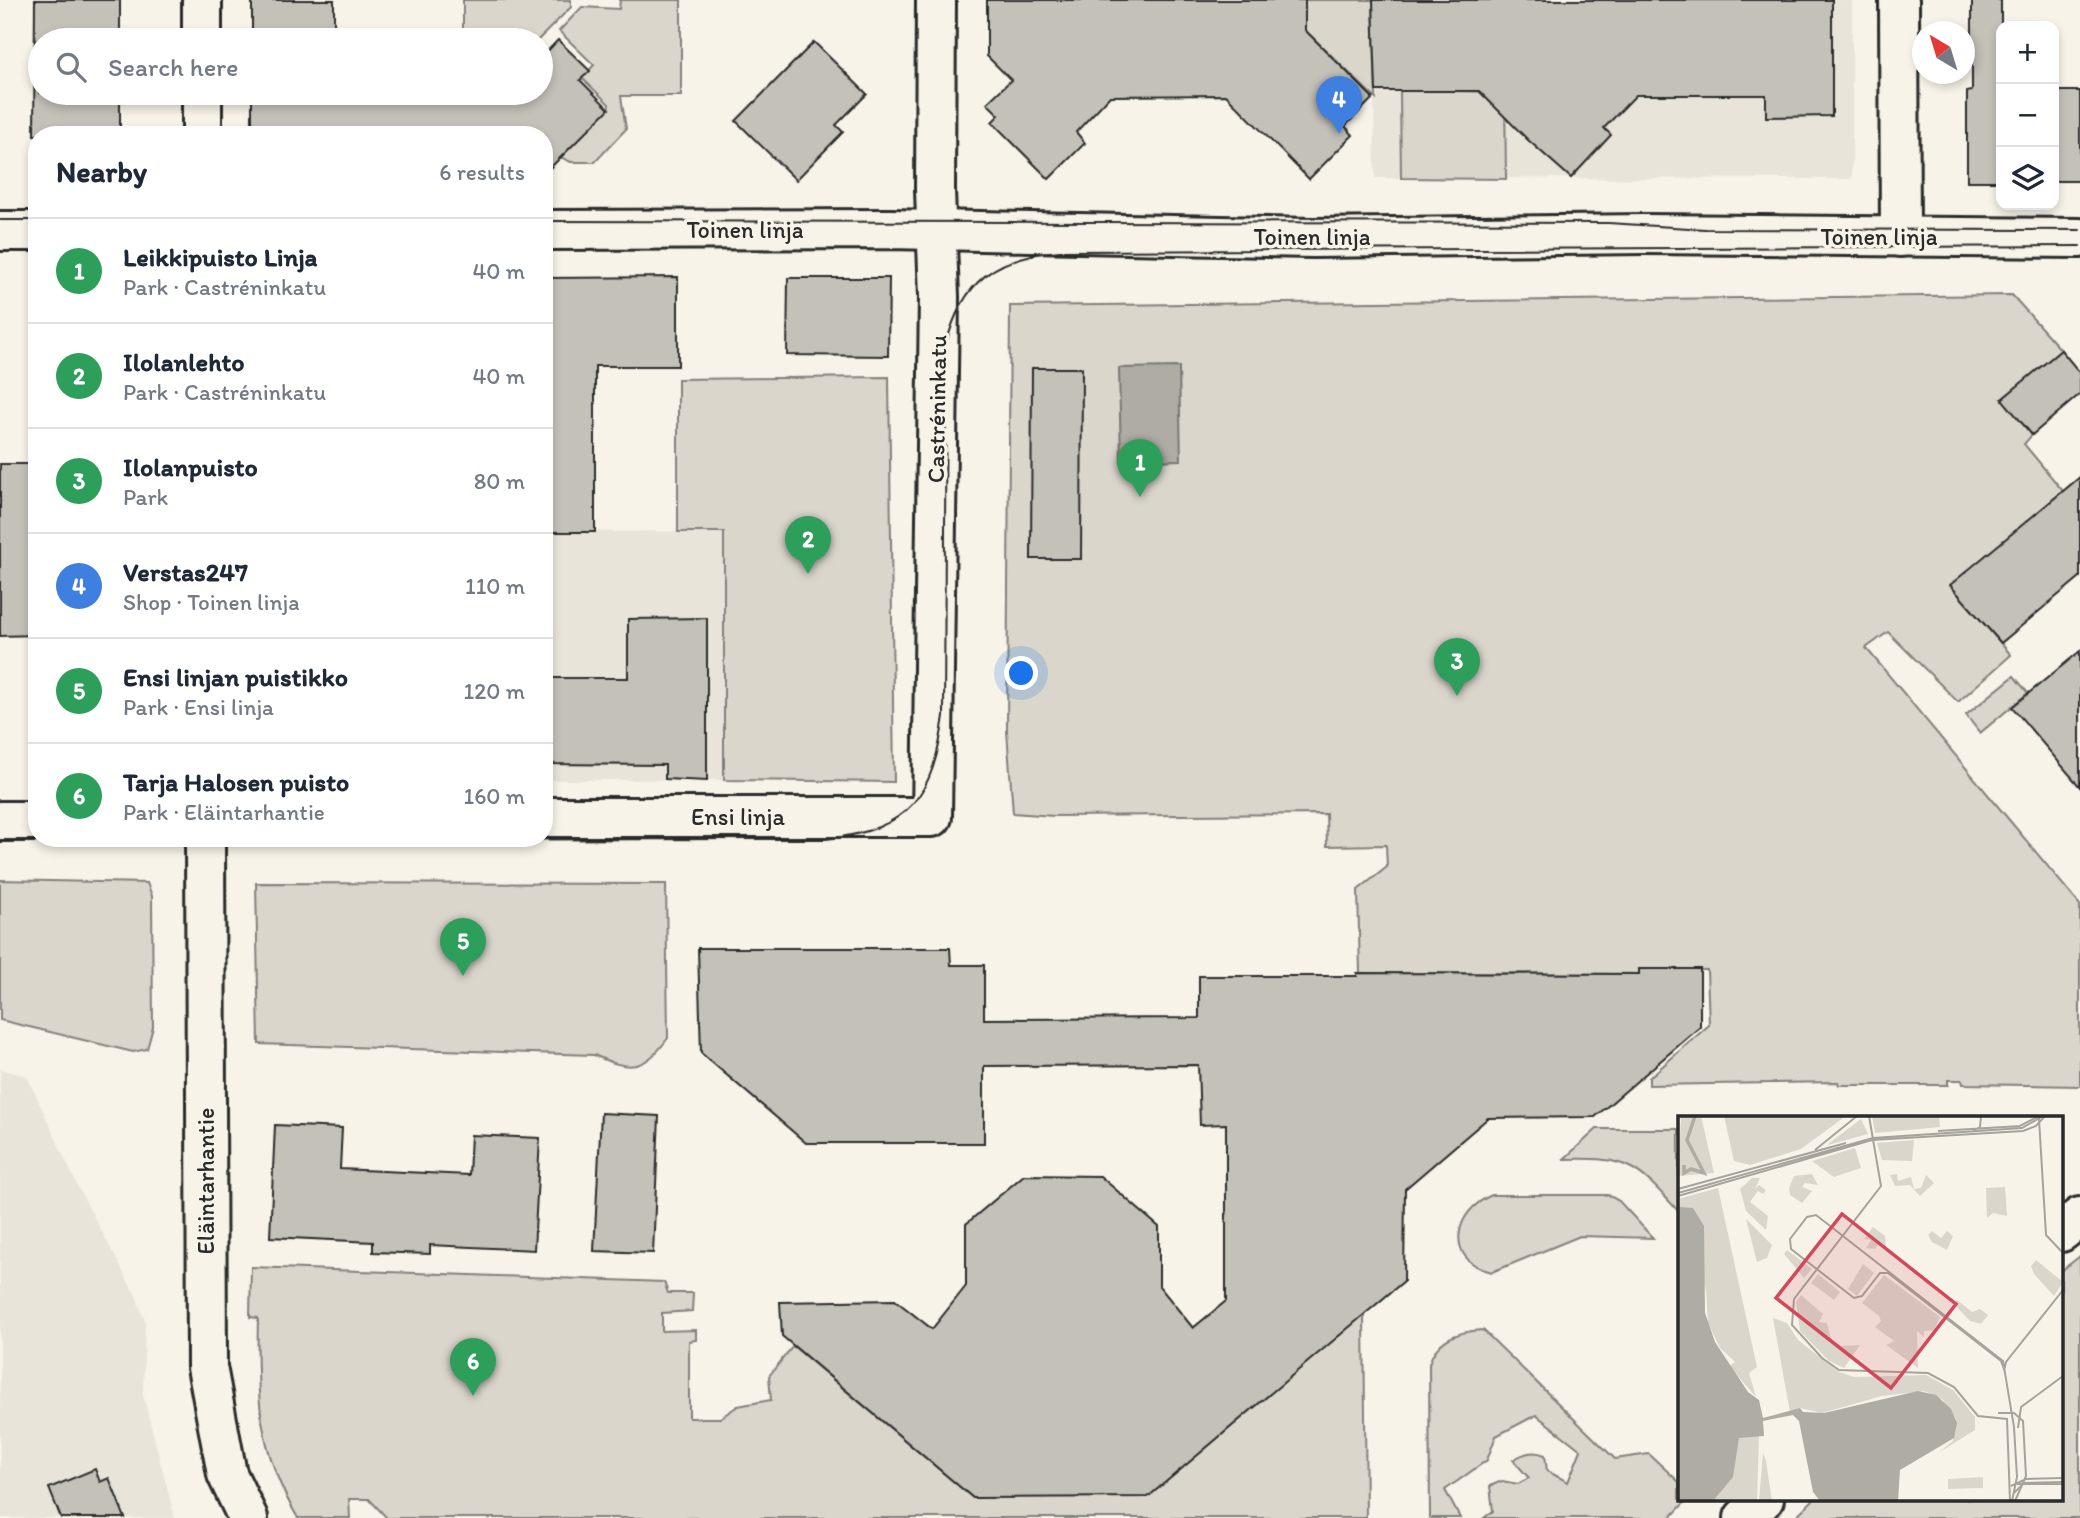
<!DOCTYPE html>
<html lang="en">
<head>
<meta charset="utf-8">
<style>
	body { margin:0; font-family:Itim,sans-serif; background:#f6f6f7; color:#1f2937 }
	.controls { position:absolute; right:21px; top:21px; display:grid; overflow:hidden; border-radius:14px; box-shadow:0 4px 10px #0003 }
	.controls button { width:63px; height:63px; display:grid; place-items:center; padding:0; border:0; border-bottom:2px solid #e0e1e3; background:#fff; color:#1f2937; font:35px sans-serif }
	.compass { position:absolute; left:1912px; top:21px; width:63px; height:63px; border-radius:50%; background:#fff; box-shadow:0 4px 10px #0003; rotate:322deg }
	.you { position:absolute; left:1022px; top:674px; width:24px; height:24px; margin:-18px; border:5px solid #fff; border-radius:50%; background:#1a73e8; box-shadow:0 0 0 10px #1a73e833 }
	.badge { display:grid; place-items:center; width:46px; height:46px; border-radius:50%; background:#d93025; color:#fff; font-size:23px; font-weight:700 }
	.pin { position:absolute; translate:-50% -58px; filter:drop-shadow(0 2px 4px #0008) }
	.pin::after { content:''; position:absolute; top:37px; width:24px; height:21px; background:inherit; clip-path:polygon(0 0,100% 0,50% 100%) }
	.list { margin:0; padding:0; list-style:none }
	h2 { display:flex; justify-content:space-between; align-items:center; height:91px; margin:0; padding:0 28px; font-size:30px }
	h2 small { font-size:23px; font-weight:400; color:#747a83 }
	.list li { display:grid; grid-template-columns:46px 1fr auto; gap:21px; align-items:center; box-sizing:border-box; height:105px; padding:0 28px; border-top:2px solid #e0e1e3 }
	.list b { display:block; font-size:26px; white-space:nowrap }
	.list p { margin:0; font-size:23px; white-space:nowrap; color:#747a83 }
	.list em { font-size:23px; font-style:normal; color:#747a83 }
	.icon { flex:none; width:38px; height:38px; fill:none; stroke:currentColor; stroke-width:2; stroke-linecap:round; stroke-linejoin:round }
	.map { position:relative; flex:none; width:2080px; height:1518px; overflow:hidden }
	.search { position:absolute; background:#fff; box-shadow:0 4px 10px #0003; left:28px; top:28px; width:525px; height:77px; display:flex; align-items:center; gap:18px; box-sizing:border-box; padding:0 24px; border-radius:38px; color:#747a83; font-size:26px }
	.panel { position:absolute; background:#fff; box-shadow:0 4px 10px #0003; left:28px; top:126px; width:525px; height:721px; border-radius:28px }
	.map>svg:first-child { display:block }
	.built { fill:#e8e4da }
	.green { fill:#dad6cc; stroke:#82807c; stroke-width:2 }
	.water { fill:#afaca4; stroke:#7a7874; stroke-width:2 }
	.building { fill:#c4c1b9; stroke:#2b2b2b; stroke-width:2 }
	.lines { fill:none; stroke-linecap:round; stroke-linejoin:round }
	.street-casing { stroke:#2b2b2b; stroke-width:44 }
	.secondary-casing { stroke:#2b2b2b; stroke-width:44 }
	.street { stroke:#f7f3e8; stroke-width:38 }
	.secondary { stroke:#f7f3e8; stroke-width:38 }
	.tram { stroke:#2b2b2b; stroke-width:2 }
	.labels { text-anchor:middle; stroke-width:7; stroke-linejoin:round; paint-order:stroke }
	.street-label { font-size:24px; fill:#2b2b2b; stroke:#f7f3e8 }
	.inset-river { fill:none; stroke:#afaca4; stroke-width:3.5 }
	.inset-road { fill:none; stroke:#a5a39c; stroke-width:2 }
	.view { fill:#d1495b; fill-opacity:0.15; stroke:#d1495b; stroke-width:3.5 }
	.inset-edge { fill:none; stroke:#2b2b2b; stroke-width:3.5 }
</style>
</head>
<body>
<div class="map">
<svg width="2080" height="1518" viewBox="0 0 2080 1518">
	<rect width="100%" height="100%" fill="#f7f3e8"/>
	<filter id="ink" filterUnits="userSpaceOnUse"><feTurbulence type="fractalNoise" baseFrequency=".0143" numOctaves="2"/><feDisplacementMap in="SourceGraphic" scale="14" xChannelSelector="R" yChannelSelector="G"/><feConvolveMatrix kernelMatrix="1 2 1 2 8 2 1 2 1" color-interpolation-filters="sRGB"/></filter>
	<g filter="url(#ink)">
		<!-- built -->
		<g class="built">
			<path d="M1373,0H1852V179L1375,178Z"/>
			<path d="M724,531V780H544V532Z"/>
			<path d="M0,1069L27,1076L79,1189L136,1296L145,1321L143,1395L175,1518H0Z"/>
		</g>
		<!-- green -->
		<g class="green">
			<path d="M463,0H571V7L538,40H463Z"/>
			<path d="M620,0H681V96H621L626,129L595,162H571L560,157L608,109L609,104L582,78L594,65L559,31L582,7L619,9Z"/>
			<path d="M1305,0H1373L1376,99L1305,30Z"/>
			<path d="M1400,90L1505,92L1506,179L1401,178Z"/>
			<path d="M2012,295L2061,350L2003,399L2032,435L2024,444L2063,491L1951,585L2011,655L1958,702L1888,632L1866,648L2080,905V1086L1963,1084L1962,1080H1948V1085H1839L1838,1082L1649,1085V1078L1709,1025L1707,970L1640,969L1639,974L1360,973L1358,890L1387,867L1386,845L1327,846L1326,814L1054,816L1013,813L1007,731L1010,306Z"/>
			<path d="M889,377L894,782L724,780V532H678V379Z"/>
			<path d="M2014,676L2028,693L1980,733L1966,715Z"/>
			<path d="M0,880L147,883L152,896L153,1027L147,1049L133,1052L0,1020Z"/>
			<path d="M256,883L666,884L668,1038C644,1072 629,1071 594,1055L259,1044Z"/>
			<path d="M1597,1129H1679V1212C1636,1165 1629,1157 1564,1159Z"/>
			<path d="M1492,1195H1608L1619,1201L1653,1238L1580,1236L1492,1272C1444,1261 1453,1211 1492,1195Z"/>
			<path d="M2080,1256V1518H1794L1814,1499H2061V1271Z"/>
			<path d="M251,1267L664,1282L668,1293H693L692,1311L662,1313V1331L696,1330V1340L689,1341V1418H720L738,1406L771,1400L769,1376L793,1346L973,1498L1364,1313L1366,1518H387L369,1499H349L350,1518H298C258,1452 256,1394 258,1318L250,1317Z"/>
			<path d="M1483,1330L1615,1459L1649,1454L1679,1482V1499H1688L1670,1518H1484L1493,1511L1490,1486L1502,1481L1518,1484L1529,1478L1513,1460C1524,1453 1533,1450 1545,1455L1547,1471L1568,1482L1581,1450L1536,1415L1496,1436L1487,1460L1445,1490L1460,1518H1430L1429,1364C1436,1339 1459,1331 1483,1330Z"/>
		</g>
		<!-- water -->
		<path class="water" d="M1179,367L1181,460L1121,462L1119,368Z"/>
		<!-- building -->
		<g class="building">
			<path d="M35,0H120V40H40V93H120V135H34Z"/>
			<rect x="252" y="0" width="82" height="40"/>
			<path d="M987,0H1305V30L1373,98L1345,126L1353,135L1309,179L1226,95L1110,96L1076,132L1085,143L1049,179L992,122L999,115L987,103L1011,80L987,56Z"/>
			<path d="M1373,0H1832V116L1766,117V95H1636L1604,128L1611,135L1571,178L1528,140L1479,91H1376Z"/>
			<path d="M1972,0H2001V181H1967V92L1972,91Z"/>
			<path d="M558,40L590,71L580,80L609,109L544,174V135H252V93H541V58Z"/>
			<path d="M814,42L867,94L836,125L843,132L796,180L736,121Z"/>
			<rect x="2054" y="91" width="26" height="90"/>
			<path d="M678,277V366H595V532H544V278Z"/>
			<path d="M788,278H889L888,356L787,355Z"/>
			<path d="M2061,350L2080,373V394L2032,435L2002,399Z"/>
			<path d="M1032,368H1082L1081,559H1031Z"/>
			<path d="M0,464H37V635L0,636Z"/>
			<path d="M2080,477V577L2001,643L1950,585Z"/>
			<path d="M707,618V781L665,779V765L544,764V678H628V619Z"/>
			<path d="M2080,651V787L2012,707Z"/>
			<path d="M698,948H950L951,965H984V1019L1199,1018V976H1357V973L1639,974V969H1700V1027L1595,1117L1488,1118L1405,1189L1404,1281L1148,1497L973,1498L782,1336L780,1302L895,1300L932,1329L966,1286V1224L1024,1175L1100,1176L1159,1227V1286L1193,1328L1226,1301V1124L1200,1125L1198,1065L984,1066V1143H806L701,1053Z"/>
			<path d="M601,1113L659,1116L653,1253L594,1251Z"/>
			<path d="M275,1125L342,1128L340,1169L469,1175L471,1135L540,1138L534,1250L430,1245V1254L373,1252V1242L270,1237Z"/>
			<path d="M95,1469L100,1482L109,1478L125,1518H61L49,1488Z"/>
		</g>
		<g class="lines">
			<defs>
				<g id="street">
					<path d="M1899,0L1900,237"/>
					<path d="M544,230L890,229L1313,238L1645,234L2080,238"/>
					<path d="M0,231H37"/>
					<path d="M544,817H932L939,297L935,190L936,0"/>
					<path d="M0,821H37"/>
				</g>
				<g id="secondary">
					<path d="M202,40V0"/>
					<path d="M202,135V93"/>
					<path d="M205,838L207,1367L227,1474L248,1518"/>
					<path d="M2061,1232L2080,1217"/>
					<path d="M1744,1518L1764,1499"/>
				</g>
			</defs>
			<!-- street casing -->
			<use href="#street" class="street-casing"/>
			<!-- secondary casing -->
			<use href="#secondary" class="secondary-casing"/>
			<!-- street -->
			<use href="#street" class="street"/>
			<!-- secondary -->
			<use href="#secondary" class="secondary"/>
			<!-- tram -->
			<g class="tram">
				<path d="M0,220H37"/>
				<path d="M544,221L1608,223L1705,229L2080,230"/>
				<path d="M0,840L826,839C910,830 933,796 944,716L946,345C962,281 996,256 1060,251L2080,246"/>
			</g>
		</g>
	</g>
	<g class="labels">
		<!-- street labels -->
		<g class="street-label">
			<text x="745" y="238">Toinen linja</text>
			<text x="1312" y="245">Toinen linja</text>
			<text x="1879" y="245">Toinen linja</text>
			<text transform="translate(937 409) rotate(-89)" y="8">Castréninkatu</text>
			<text x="738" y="825">Ensi linja</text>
			<text transform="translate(206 1181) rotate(-90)" y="8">Eläintarhantie</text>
		</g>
	</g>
	<!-- overview -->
	<g transform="translate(1678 1116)">
		<rect width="385" height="385" fill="#f7f3e8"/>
		<path d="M3,0H23L36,57L0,60ZM46,0H168L123,33L72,49L56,45ZM194,0H261L262,11L197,17ZM183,3L190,18L150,29V28ZM236,24L234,45L204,44L199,27ZM177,32L183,52L156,61L134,45ZM134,58L140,69L127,67L124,71L134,75L124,87L112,79L111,72L116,60ZM219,58L220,65L233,61L236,73L243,72L248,59L256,67L242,80L232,69L217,70L212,59ZM74,62H82L77,73L81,69L88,74L85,78L80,75L72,86L90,100L88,114L68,95L62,73ZM327,71L329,100L315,97L309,102L308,72ZM40,72L79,251L71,257L78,281L51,250L57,246L42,232L30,207L28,174L4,92L0,91V83ZM68,103L94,129L89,142L79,146ZM195,111L207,120L208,132L201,127L197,133L188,132L193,124L186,123ZM254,115L263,122L269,115L275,120L269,134L254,126L250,119ZM109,134L134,153L126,162L106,138ZM358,144L385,166L376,180L356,158L353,150ZM185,148L196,157L179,180L170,173ZM140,158L162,176L156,184L133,167ZM206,159L262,201L256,214L246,215V221L239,215L240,252L208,229L216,225L197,211L203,205L201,200L184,187ZM123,179L145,198L141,206L149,207L153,223L162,230L182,229L166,252L151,245L122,215L118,186ZM279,184L294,196L302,193L310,199L303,208L292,205L276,188ZM95,202L109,207L120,224L161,256L176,261L248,259L275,274L297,301V314L260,337L275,325L278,303L264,283L246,275L204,280L144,297L122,292L112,296ZM81,319L79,385H35L61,322ZM85,337L88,345L94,385H81ZM305,361V372L270,373V363Z" fill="#dad6cc"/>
		<path d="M1,91L15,92L26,110L27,197L37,226L70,276L81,284L85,302L122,292L125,296L146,297L240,275L258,279L273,293L279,307L276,322L222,354L220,385H142L135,376L121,305L115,299L85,305L86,320L61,322L55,361L35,385H0Z" fill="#afaca4"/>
		<path class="inset-river" d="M6,49V57L13,53L26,57L9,24L17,0"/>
		<path class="inset-road" d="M191,0L203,70L116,183L114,209L144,242L161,254L250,257L276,271L300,300L329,303L332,385M361,3L368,119L385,137M260,15L342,10L361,0M293,16L302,11L303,0M137,34L179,0M0,73L168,27M0,77L195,22L344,12L365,0M0,80L194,24L345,15L358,10L367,0M326,253L323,245L210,157H202L184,180L176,182L113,133L112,123L129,101L138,99L325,245L336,311L339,361L334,385M326,255L328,246L385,174M320,297H336L345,305L348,360L337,385M340,312L343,291L385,260M339,368H385M333,370L348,363L385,362M335,378L346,367L385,366"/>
		<path class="view" d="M164,98L278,188L213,272L98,182Z"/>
		<rect width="385" height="385" class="inset-edge"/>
	</g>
</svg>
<div class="controls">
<button>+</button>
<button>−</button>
<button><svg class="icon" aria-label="layers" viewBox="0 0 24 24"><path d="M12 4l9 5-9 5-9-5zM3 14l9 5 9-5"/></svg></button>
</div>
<svg class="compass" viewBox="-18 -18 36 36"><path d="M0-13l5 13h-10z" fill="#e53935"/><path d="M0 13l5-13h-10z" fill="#747a83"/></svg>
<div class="you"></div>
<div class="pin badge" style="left:1140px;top:497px;background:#2e9e5b">1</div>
<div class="pin badge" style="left:808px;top:574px;background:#2e9e5b">2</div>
<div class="pin badge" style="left:1457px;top:696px;background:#2e9e5b">3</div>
<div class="pin badge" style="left:1339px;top:134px;background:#3f7fe0">4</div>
<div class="pin badge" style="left:463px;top:976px;background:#2e9e5b">5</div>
<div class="pin badge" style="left:473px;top:1396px;background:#2e9e5b">6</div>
<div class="search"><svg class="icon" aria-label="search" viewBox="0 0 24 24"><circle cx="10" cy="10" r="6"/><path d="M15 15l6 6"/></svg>Search here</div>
<section class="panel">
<h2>Nearby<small>6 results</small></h2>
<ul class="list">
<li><span class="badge" style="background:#2e9e5b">1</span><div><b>Leikkipuisto Linja</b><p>Park · Castréninkatu</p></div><em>40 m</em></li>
<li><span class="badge" style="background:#2e9e5b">2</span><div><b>Ilolanlehto</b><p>Park · Castréninkatu</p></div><em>40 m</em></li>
<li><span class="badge" style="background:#2e9e5b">3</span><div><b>Ilolanpuisto</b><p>Park</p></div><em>80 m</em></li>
<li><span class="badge" style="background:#3f7fe0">4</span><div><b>Verstas247</b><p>Shop · Toinen linja</p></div><em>110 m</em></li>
<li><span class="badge" style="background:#2e9e5b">5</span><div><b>Ensi linjan puistikko</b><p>Park · Ensi linja</p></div><em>120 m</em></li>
<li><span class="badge" style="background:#2e9e5b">6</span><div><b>Tarja Halosen puisto</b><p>Park · Eläintarhantie</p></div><em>160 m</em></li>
</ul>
</section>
</div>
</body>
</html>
